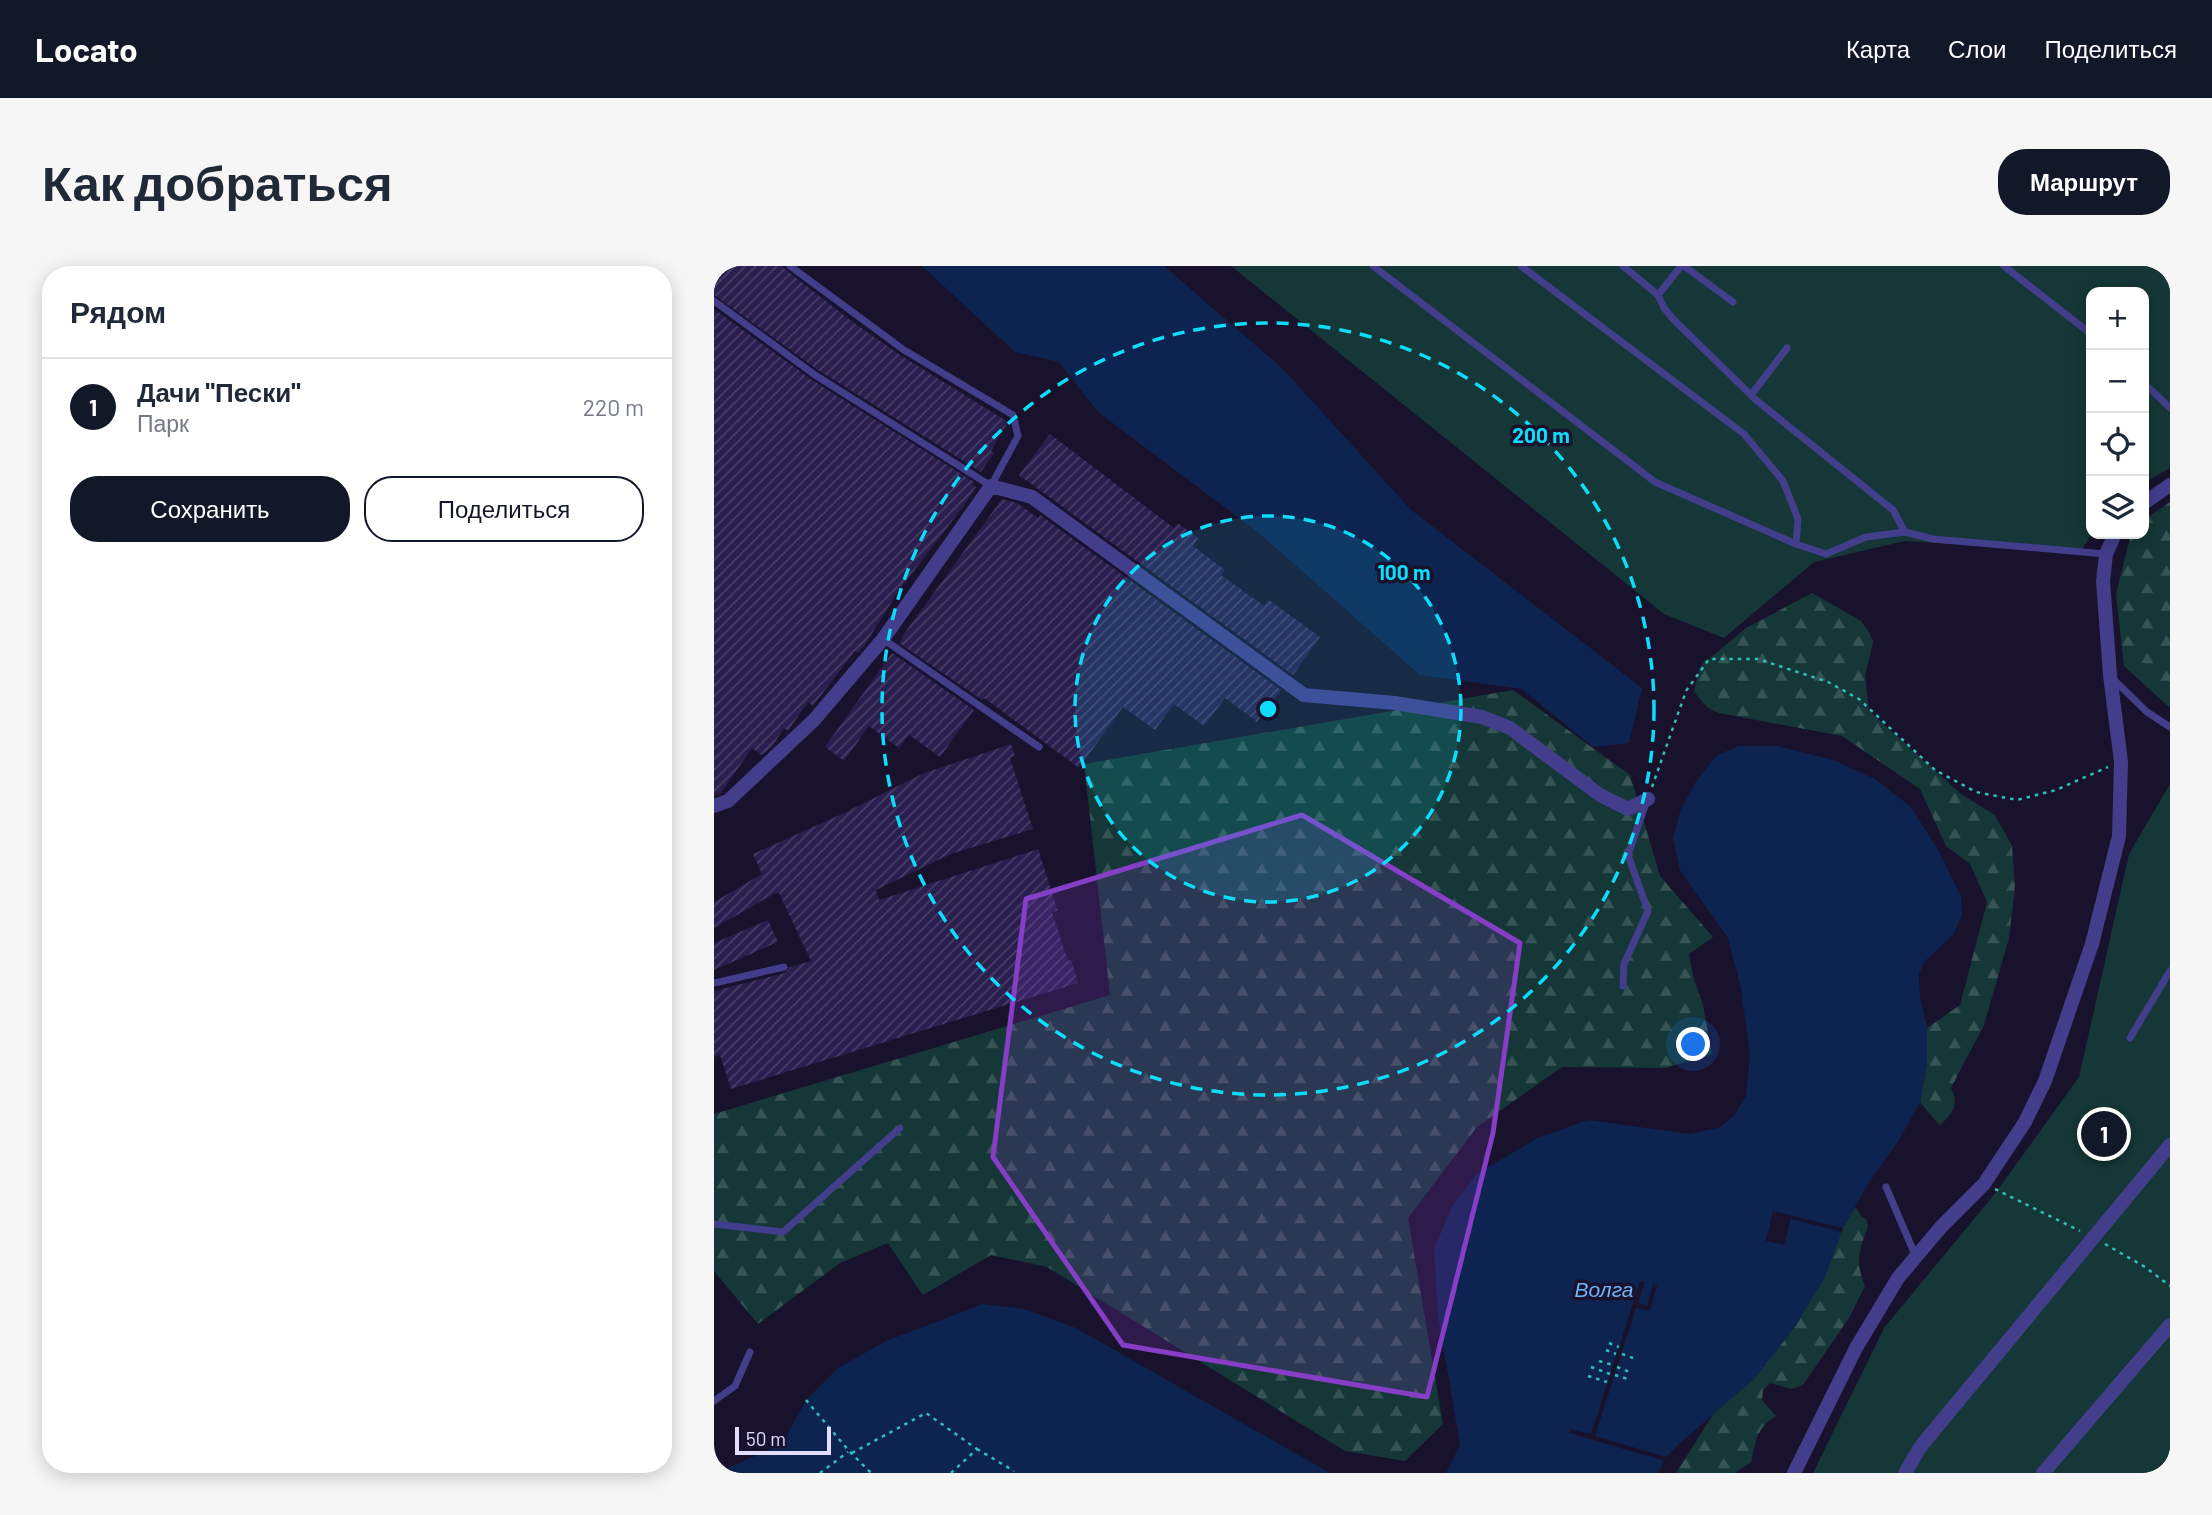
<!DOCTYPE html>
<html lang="ru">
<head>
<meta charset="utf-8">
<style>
	body { margin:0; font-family:Barlow,sans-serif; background:#f6f6f7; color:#1f2937 }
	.controls { position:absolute; right:21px; top:21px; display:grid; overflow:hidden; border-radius:14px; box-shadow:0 4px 18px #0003 }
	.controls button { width:63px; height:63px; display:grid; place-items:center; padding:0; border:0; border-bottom:2px solid #e0e1e3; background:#fff; color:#1f2937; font:35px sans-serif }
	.scale { position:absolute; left:21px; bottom:18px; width:96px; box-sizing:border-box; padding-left:7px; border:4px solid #e3deff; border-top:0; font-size:19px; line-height:24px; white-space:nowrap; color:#e3deff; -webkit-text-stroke:5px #18122d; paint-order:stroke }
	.you { position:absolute; left:980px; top:779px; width:24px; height:24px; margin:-18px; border:5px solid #fff; border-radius:50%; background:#1a73e8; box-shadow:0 0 0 10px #1a73e833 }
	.badge { display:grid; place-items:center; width:46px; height:46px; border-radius:50%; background:#111827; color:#fff; font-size:23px; font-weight:700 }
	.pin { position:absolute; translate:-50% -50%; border:4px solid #fff; box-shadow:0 2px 7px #0006 }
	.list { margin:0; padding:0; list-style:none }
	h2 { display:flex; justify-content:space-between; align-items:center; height:91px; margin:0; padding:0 28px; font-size:30px }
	h2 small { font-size:23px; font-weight:400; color:#747a83 }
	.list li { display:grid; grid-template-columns:46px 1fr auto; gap:21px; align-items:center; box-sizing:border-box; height:98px; padding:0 28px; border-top:2px solid #e0e1e3 }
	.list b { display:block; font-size:26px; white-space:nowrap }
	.list p { margin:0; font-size:23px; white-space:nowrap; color:#747a83 }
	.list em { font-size:23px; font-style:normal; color:#747a83 }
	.actions { display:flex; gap:14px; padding:21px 28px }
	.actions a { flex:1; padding:16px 0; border:2px solid #111827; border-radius:28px; text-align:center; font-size:24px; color:#111827 }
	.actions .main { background:#111827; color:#fff }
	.icon { flex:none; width:38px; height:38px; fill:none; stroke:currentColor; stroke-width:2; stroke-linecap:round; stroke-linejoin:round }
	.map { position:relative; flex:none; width:1456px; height:1207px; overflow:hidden; border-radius:28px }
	header { display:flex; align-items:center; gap:42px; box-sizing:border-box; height:98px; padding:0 35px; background:#111827; color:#fff }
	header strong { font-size:33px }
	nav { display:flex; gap:38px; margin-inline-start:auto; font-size:24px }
	.intro { display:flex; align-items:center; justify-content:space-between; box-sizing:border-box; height:168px; padding:0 42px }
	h1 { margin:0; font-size:49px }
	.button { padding:18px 32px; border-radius:28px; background:#111827; color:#fff; font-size:24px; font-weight:700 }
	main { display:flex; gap:42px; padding:0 42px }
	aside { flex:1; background:#fff; border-radius:28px; box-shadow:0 4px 18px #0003 }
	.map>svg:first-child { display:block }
	.green { fill:#153737 }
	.forest { fill:url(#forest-firs) }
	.water { fill:#0e2450 }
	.pier { fill:#18122d }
	.building { fill:url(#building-hatch) }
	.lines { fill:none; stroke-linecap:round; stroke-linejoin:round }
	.path { stroke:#33beba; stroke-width:2.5; stroke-dasharray:3.5 5; stroke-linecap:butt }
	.lane { stroke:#433e8b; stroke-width:7 }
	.street { stroke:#433e8b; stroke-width:14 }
	.marked { fill:#853ec5; fill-opacity:0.2; stroke:#853ec5; stroke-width:5; stroke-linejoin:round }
	.ring { fill:none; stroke:#0ddcfc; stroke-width:3.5; stroke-dasharray:12 9 }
	.labels { text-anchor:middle; stroke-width:7; stroke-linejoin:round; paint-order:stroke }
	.water-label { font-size:21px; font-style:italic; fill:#6eb6fd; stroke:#18122d }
	.centre { fill:#0ddcfc; stroke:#18122d; stroke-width:3.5 }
	.ring-label { font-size:21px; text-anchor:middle; font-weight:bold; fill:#0ddcfc; stroke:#18122d; stroke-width:7; stroke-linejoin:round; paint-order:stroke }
</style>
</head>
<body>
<header>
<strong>Locato</strong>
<nav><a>Карта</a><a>Слои</a><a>Поделиться</a></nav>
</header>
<div class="intro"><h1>Как добраться</h1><a class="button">Маршрут</a></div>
<main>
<aside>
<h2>Рядом<small></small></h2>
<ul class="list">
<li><span class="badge">1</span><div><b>Дачи &quot;Пески&quot;</b><p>Парк</p></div><em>220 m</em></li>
</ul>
<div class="actions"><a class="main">Сохранить</a><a>Поделиться</a></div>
</aside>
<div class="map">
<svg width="1456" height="1207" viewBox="0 0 1456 1207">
	<defs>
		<pattern id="forest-firs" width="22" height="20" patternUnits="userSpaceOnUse" patternTransform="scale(1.75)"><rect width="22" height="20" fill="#153737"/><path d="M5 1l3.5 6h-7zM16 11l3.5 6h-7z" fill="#375455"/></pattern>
		<pattern id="building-hatch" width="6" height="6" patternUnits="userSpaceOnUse" patternTransform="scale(1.75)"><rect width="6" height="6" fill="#291e4e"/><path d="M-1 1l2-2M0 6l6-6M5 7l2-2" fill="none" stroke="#483e69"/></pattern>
	</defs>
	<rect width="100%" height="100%" fill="#18122d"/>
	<!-- green -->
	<g class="green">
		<path d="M517,0H1456V202L1430,217V26H1377L1378,268L1366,286L1191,275L1100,296L1010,372L950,348Z"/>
		<path d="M1456,518V1207H1099L1170,1062L1283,925L1365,811L1415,588Z"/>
	</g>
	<!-- forest -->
	<g class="forest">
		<path d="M1456,236V442L1410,400L1402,328L1417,268H1430V254Z"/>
		<path d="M1098,327L1147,355L1155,366L1159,376L1151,410L1155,445L1247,528L1281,549L1298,580L1301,620L1295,672L1270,759L1237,822C1246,840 1238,846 1226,860L1206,836L1213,798V762L1246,739L1273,636L1256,598L1232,580L1206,523L1128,470L1005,447L994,442L980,426L985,404L991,394L995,393L1032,362Z"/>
		<path d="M799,424L916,509L946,610L999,671L975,688L979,710L989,739L998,788L952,802L848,801L763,861L694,952L729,1158L691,1195L631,1185L333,1001L277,989L209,1029L174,977L126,997L44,1058L0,1005V848L396,729L370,498Z"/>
		<path d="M1141,941L1148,951L1152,953L1154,959C1146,985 1140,993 1151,1020L1135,1052L1089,1119L1078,1123L1056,1117L1049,1124L1048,1134L1062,1150C1042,1162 1042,1175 1037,1196L1021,1207H962L1000,1147L1041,1112Z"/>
	</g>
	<!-- water -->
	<g class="water">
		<path d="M208,0H450L569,103L696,243L928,422L915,477L879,481L808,423L706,409L545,267L384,146L345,96L301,86Z"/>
		<path d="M1025,480H1063L1119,494L1161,513L1197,541L1226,587L1247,631L1248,649L1239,669L1211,695L1205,708L1206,731L1213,762V798L1206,836L1185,874L1152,921L1129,962L1111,1011L1081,1061L1041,1112L964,1179L952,1191L944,1207H732L746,1179L724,1050L720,983L738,941L762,908L824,872L874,854L976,868L1004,862L1020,850L1032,830L1036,790L1027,722L1014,672L966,604L959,572L966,546L981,517L1003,489Z"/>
		<path d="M269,1038L310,1043L362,1062L616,1207H2L55,1184L72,1171L92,1134L124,1102L172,1075Z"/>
	</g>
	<!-- pier -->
	<g class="pier">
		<path d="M1059,945L1129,962L1128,966L1077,953L1070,979L1052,975Z"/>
		<path d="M926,1015L931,1016L924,1037L933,1040L939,1018L943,1019L936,1045L922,1042L881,1170L952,1191L951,1195L855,1167L856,1163L877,1168Z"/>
	</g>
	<!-- building -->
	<g class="building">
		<path d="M0,0H67L136,54L186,89L294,156L277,185L280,187L267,206L104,104L0,29Z"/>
		<path d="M0,43L98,114L260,216L258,219L262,221L249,241L183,327L151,379L144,387L141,385L99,440L94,436L74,465L70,462L58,481L48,489L38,482L7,527L0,530Z"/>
		<path d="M336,168L460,262L464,257L484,272L479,280L511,304L507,309L550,340L555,334L606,371L579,409L305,209Z"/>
		<path d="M288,233L303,237L324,252L326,249L567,424L543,456L511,432L490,460L460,438L441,464L409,441L365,502L270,432L268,434L185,377L188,373L187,372Z"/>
		<path d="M178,387L260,444L226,491L195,469L185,482L155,460L130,495L111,481Z"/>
		<path d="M297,478L301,490L296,492L319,563L237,588L162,624L165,634L324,583L344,645L338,646L354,695L357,694L364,717L17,823L6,789L0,791V725L71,707L76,701L97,695L65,627L60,628L0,662V636L48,608L39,588L130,547L208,508Z"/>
		<path d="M54,654L64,676L0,704V677Z"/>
	</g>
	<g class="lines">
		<!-- path -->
		<g class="path">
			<path d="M938,521L972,425L995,393H1044L1114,416L1145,433L1221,504L1262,526L1303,534L1342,524L1394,501"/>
			<path d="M1281,923L1366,965"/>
			<path d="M1391,978L1431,1001L1456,1020"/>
			<path d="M895,1077L905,1081"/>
			<path d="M892,1084L902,1088"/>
			<path d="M908,1088L919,1092"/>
			<path d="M885,1095L899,1099"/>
			<path d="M877,1101L896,1108"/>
			<path d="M903,1101L916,1106"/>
			<path d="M901,1109L917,1114"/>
			<path d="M874,1110L893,1116"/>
			<path d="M92,1134L135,1185L157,1207"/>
			<path d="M263,1183L300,1205"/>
			<path d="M138,1187L212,1147L263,1183L237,1207"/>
			<path d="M106,1207L134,1186"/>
		</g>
		<!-- lane -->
		<g class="lane">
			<path d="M659,0L941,216L1082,278L1112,288L1152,271L1191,266L1219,273L1392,288"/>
			<path d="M807,0L1030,168L1069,215L1084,253L1082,278"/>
			<path d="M909,0L944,29L950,42L959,53L1042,134L1179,244L1191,266"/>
			<path d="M970,0L1019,36"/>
			<path d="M1290,0L1377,68"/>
			<path d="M944,29L967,0"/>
			<path d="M0,35L101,109L277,220L304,170L299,149L190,84L76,0"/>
			<path d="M1430,117L1456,142"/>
			<path d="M1037,129L1073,82"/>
			<path d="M169,373L325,481"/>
			<path d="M1398,412L1433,446L1456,461"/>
			<path d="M0,717L70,701"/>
			<path d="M909,720L910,698L934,645L914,589L932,537"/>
			<path d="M1416,772L1456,705"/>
			<path d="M1172,921L1202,991"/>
			<path d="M0,958L69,966L186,862"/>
			<path d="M0,1135L21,1120L36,1086"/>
		</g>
		<!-- street -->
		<g class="street">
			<path d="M1430,237L1456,219"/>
			<path d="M0,540L14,535L100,454L169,373L277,220L318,231L590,429L681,437L768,451L796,462L886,529L914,543L934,533"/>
			<path d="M1080,1207L1142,1082L1184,1012L1227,961L1270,918L1311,856L1331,815L1378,678L1405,570L1407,496L1396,409L1389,315L1392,288L1401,268"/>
			<path d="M1191,1207L1207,1180L1456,879"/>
			<path d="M1329,1207L1456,1059"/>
		</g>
	</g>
	<!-- marked area -->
	<path class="marked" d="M588,549L806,677L779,867L713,1131L409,1079L279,891L312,633Z"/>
	<!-- distance rings -->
	<circle cx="554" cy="443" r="193" fill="#0ddcfc" fill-opacity=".12"/>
	<g class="ring">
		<circle cx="554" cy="443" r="193"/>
		<circle cx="554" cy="443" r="386"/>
	</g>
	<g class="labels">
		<!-- water labels -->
		<g class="water-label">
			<text x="890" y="1031">Волга</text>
		</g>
	</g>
	<circle cx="554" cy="443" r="10" class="centre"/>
	<g class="ring-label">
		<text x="827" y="177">200 m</text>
		<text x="690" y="314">100 m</text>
	</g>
</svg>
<div class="controls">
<button>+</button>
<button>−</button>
<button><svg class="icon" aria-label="locate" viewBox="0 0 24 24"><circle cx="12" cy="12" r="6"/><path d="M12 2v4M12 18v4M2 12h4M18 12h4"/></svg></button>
<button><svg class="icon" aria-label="layers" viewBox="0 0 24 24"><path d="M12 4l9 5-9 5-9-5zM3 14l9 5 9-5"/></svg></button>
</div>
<div class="scale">50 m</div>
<div class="you"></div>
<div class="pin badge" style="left:1390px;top:868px">1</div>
</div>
</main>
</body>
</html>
